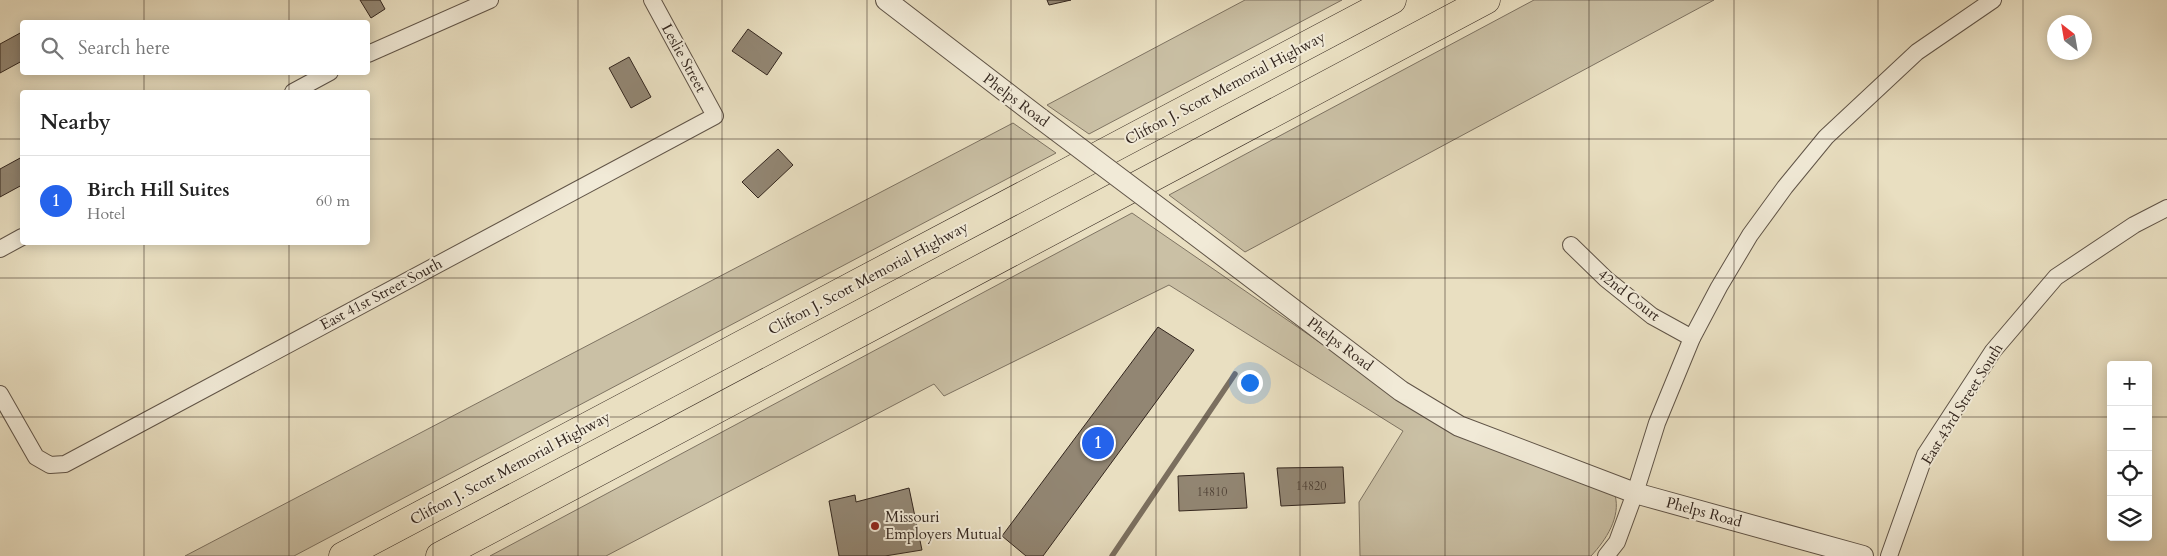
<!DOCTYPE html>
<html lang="en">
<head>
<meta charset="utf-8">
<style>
	body { margin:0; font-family:Cardo,serif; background:#f2f2f2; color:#222 }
	.controls { position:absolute; right:15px; bottom:15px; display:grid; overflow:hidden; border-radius:5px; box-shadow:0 2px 12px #0003 }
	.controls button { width:45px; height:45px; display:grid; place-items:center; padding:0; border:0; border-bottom:1px solid #e0e0e0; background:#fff; color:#222; font:25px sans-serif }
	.compass { position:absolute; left:2047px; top:15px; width:45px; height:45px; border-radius:50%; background:#fff; box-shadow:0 2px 12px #0003; rotate:329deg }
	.you { position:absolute; left:1249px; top:382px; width:18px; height:18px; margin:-12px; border:4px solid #fff; border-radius:50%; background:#1a73e8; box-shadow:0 0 0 8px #1a73e833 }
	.badge { display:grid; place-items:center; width:32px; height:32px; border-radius:50%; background:#2563eb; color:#fff; font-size:16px; font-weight:700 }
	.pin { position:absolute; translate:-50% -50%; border:2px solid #fff; box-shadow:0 1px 5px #0006 }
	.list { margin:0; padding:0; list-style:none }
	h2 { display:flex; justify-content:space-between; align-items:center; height:65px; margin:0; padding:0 20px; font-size:21px }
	h2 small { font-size:16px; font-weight:400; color:#767676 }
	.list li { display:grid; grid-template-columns:32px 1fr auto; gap:15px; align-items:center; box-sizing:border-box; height:90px; padding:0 20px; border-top:1px solid #e0e0e0 }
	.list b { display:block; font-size:19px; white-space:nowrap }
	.list p { margin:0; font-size:16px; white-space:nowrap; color:#767676 }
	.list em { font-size:16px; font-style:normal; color:#767676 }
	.icon { flex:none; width:28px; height:28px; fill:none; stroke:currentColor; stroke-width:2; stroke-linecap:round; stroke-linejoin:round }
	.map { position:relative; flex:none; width:2167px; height:556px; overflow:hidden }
	.search { position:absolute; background:#fff; box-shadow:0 2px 12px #0003; left:20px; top:20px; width:350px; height:55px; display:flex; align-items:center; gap:12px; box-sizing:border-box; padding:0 18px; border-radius:5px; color:#767676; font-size:19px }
	.panel { position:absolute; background:#fff; box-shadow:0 2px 12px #0003; left:20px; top:90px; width:350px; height:155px; border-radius:5px }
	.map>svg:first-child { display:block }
	.green { fill:#cac0a5; stroke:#7e7362 }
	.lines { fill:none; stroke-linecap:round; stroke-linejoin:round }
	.stream { stroke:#7b6f5f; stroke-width:5.5 }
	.building { fill:#928673; stroke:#33261e }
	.minor-casing { stroke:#605447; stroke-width:18 }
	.tertiary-casing { stroke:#605447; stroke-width:22 }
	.motorway-casing { stroke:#33261e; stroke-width:29 }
	.minor { stroke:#f1ead7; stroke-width:16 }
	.tertiary { stroke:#f1ead7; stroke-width:20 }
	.motorway { stroke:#e9dfc1; stroke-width:28 }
	.tertiary-bridge-casing { stroke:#605447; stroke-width:22; stroke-linecap:butt }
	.tertiary-bridge { stroke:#f1ead7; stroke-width:20 }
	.grid { fill:none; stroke:#33261e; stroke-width:1; stroke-opacity:0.55 }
	.poi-dot { fill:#8f2418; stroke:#f1ead7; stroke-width:2 }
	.labels { text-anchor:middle; stroke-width:4; stroke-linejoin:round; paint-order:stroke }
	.number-label { font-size:12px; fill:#4b3e33 }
	.street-label { font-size:15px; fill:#33261e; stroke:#f1ead7 }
	.poi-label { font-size:15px; fill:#33261e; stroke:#f1ead7; text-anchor:start }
</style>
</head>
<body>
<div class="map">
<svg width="2167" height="556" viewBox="0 0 2167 556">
	<rect width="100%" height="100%" fill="#e9dfc1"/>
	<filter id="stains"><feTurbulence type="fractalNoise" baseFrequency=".004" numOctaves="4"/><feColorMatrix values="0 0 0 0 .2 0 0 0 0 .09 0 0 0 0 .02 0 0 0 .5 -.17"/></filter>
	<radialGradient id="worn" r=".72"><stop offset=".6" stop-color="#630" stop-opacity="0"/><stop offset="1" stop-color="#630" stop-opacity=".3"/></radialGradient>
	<!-- green -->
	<g class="green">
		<path d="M1245,0H1342L1089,134L1047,105Z"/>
		<path d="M1534,0H1714L1245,252L1169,195Z"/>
		<path d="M1013,123L1056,153L294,556H185Z"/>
		<path d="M1132,213L1402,399L1615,495C1621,517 1606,540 1591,556H1360L1359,502L1403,431L1169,285L944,396L934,384L606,556H490Z"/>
	</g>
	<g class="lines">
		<!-- stream -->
		<path class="stream" d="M1112,556L1235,374"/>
	</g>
	<!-- building -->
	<g class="building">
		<path d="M360,0H380L385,9L371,18Z"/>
		<path d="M1047,0H1071L1049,5Z"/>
		<path d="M748,29L782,53L767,75L732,51Z"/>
		<path d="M22,32V61L0,73V44Z"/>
		<path d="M629,57L651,97L631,108L609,68Z"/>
		<path d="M778,149L793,165L758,198L742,182Z"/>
		<path d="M22,157V185L0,197V169Z"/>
		<path d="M1158,327L1194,350L1043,556H1026L1002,536Z"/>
		<path d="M1343,467L1345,503L1281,506L1277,468Z"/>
		<path d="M1244,473L1247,508L1179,511L1178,476Z"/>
		<path d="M909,488L922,550L885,556H839L829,501L855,495L856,502Z"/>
	</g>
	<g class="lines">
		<defs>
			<g id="minor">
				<path d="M368,54L490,0"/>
				<path d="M293,92L330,72"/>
				<path d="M1571,245L1606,279L1652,316L1692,338"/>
				<path d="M0,249L22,237"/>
				<path d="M0,394L36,457L50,465L65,464L715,116L652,0"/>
				<path d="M1606,556L1617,542L1635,493L1657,423L1692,338L1719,287L1750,235L1785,187L1826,137L1917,52L1993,0"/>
				<path d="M1889,556L1925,455L1993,351L2056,277L2134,225L2167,208"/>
			</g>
			<g id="tertiary">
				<path d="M886,0L1041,119"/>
				<path d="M1190,231L1401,391L1459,426L1635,493L1863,556"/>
			</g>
			<g id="motorway">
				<path d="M343,556L1392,0"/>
				<path d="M440,556L1486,0"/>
			</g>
		</defs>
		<!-- minor casing -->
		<use href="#minor" class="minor-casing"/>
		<!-- tertiary casing -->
		<use href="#tertiary" class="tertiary-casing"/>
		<!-- motorway casing -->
		<use href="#motorway" class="motorway-casing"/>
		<!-- minor -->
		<use href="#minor" class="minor"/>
		<!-- tertiary -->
		<use href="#tertiary" class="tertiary"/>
		<!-- motorway -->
		<use href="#motorway" class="motorway"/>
		<defs>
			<path id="tertiary-bridge" d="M1041,119L1190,231"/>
		</defs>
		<!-- tertiary-bridge casing -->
		<use href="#tertiary-bridge" class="tertiary-bridge-casing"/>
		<!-- tertiary-bridge -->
		<use href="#tertiary-bridge" class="tertiary-bridge"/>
	</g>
	<!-- grid -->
	<path class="grid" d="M144,0V22M289,0V22M433,0V556M578,0V556M722,0V556M867,0V556M1011,0V556M1156,0V556M1300,0V556M1445,0V556M1589,0V556M1734,0V556M1878,0V556M2023,0V556M144,72V92M289,72V92M0,139H22M368,139H2167M144,242V556M289,242V556M0,278H2167M0,417H2111M2148,417H2167"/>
	<!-- markers -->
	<circle class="poi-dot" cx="875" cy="526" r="5"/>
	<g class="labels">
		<!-- number labels -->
		<g class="number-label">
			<text x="1311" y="490">14820</text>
			<text x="1212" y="496">14810</text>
		</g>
		<!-- street labels -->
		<g class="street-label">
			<text transform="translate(684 58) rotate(61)" y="5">Leslie Street</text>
			<text transform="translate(1225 88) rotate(-28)" y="5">Clifton J. Scott Memorial Highway</text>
			<text transform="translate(1016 100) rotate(37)" y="5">Phelps Road</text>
			<text transform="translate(868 278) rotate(-28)" y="5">Clifton J. Scott Memorial Highway</text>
			<text transform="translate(381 294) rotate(-28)" y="5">East 41st Street South</text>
			<text transform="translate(1629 295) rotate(38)" y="5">42nd Court</text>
			<text transform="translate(1340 344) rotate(37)" y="5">Phelps Road</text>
			<text transform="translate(1962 404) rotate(-58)" y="5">East 43rd Street South</text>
			<text transform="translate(510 468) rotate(-28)" y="5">Clifton J. Scott Memorial Highway</text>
			<text transform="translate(1704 512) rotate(15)" y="5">Phelps Road</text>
		</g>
		<!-- poi labels -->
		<g class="poi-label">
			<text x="885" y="522">Missouri<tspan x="885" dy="17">Employers Mutual</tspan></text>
		</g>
	</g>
	<rect width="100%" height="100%" filter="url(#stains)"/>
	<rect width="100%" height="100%" fill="url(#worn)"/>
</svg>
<div class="controls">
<button>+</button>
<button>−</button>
<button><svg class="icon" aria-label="locate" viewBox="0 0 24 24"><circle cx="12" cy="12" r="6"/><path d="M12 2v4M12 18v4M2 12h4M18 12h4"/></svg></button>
<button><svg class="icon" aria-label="layers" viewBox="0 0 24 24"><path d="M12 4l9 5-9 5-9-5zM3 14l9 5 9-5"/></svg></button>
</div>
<svg class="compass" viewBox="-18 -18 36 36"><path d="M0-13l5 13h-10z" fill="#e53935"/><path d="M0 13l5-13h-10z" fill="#767676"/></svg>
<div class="you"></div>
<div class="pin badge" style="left:1098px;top:443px">1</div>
<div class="search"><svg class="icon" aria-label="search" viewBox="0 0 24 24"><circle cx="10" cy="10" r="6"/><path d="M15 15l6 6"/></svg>Search here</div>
<section class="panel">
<h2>Nearby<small></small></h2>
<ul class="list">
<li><span class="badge">1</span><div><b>Birch Hill Suites</b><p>Hotel</p></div><em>60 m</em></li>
</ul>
</section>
</div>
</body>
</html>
